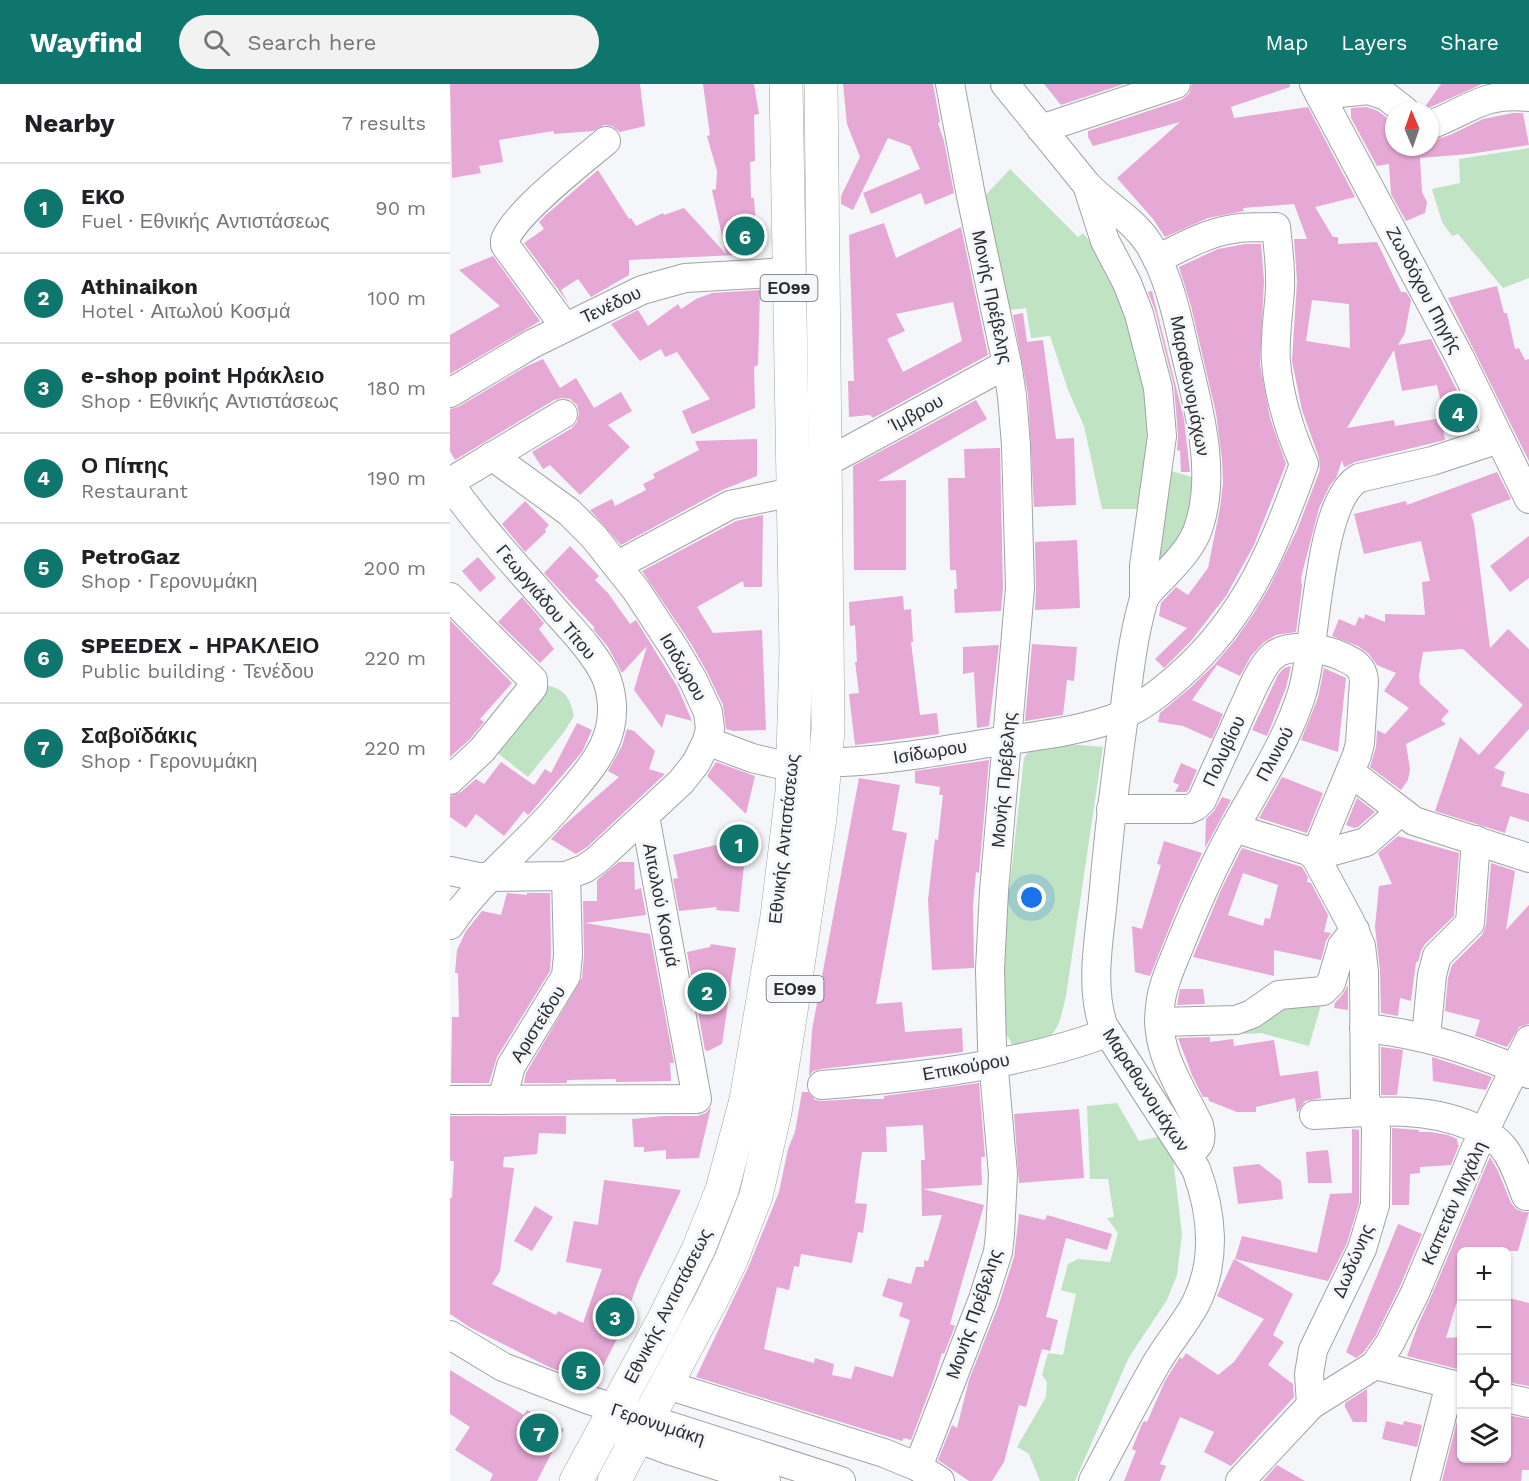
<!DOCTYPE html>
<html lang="en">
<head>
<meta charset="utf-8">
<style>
	body { margin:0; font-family:"Work Sans",sans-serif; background:#f2f2f2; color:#202124 }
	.controls { position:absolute; right:18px; bottom:18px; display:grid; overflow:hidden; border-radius:9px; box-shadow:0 2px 4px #0004 }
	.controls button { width:54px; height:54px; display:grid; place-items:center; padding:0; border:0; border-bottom:2px solid #e0e0e0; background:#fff; color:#202124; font:30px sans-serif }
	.compass { position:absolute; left:935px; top:18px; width:54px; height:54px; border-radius:50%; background:#fff; box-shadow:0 2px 4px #0004; rotate:358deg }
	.you { position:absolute; left:582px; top:814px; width:21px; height:21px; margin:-15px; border:4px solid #fff; border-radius:50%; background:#1a73e8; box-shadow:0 0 0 9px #1a73e833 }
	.badge { display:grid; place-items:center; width:39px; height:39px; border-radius:50%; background:#0f766e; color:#fff; font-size:20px; font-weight:700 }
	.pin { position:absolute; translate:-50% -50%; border:3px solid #fff; box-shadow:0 2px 6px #0006 }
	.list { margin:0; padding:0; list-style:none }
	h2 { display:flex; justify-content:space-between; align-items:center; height:78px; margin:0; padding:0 24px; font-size:26px }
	h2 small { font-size:20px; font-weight:400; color:#757577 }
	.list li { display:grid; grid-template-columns:39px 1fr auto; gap:18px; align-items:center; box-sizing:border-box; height:90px; padding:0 24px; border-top:2px solid #e0e0e0 }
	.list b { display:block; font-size:22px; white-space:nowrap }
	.list p { margin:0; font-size:20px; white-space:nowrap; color:#757577 }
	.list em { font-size:20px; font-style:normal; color:#757577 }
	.icon { flex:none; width:33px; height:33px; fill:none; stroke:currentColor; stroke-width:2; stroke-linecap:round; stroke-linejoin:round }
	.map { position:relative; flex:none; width:1079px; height:1397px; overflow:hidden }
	header { display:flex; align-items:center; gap:36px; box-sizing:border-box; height:84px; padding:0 30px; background:#0f766e; color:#fff }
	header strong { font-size:28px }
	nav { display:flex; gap:33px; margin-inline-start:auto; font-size:21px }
	.search { width:420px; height:54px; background:#f2f2f2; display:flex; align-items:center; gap:15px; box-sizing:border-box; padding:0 21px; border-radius:33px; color:#757577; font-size:22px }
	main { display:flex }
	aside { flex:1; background:#fff }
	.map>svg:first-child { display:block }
	.green { fill:#c0e3c4 }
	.building { fill:#e6a8d4; fill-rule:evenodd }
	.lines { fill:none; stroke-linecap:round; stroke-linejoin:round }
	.minor-casing { stroke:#a0a2a4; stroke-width:30 }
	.major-casing { stroke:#a0a2a4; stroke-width:34 }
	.minor { stroke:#fff; stroke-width:28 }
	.major { stroke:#fff; stroke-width:33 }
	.labels { text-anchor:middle; stroke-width:6; stroke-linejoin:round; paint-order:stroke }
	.shield { fill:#f5f6f9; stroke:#68696a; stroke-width:1.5 }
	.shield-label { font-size:16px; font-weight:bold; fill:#2b2c2d }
	.street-label { font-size:18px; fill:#2b2c2d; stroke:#f5f6f9 }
</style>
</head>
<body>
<header>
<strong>Wayfind</strong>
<div class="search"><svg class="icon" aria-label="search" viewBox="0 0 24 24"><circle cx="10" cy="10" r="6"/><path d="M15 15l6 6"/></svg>Search here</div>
<nav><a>Map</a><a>Layers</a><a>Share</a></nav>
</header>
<main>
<aside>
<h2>Nearby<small>7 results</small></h2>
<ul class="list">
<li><span class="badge">1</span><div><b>EKO</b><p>Fuel · Εθνικής Αντιστάσεως</p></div><em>90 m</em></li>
<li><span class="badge">2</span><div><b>Athinaikon</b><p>Hotel · Αιτωλού Κοσμά</p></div><em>100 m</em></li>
<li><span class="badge">3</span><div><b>e-shop point Ηράκλειο</b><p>Shop · Εθνικής Αντιστάσεως</p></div><em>180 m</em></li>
<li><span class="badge">4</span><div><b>Ο Πίπης</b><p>Restaurant</p></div><em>190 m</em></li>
<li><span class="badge">5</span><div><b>PetroGaz</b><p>Shop · Γερονυμάκη</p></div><em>200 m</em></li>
<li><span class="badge">6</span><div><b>SPEEDEX - ΗΡΑΚΛΕΙΟ</b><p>Public building · Τενέδου</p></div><em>220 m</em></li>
<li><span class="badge">7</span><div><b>Σαβοϊδάκις</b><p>Shop · Γερονυμάκη</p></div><em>220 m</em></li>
</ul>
</aside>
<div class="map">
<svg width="1079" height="1397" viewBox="0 0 1079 1397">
	<rect width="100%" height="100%" fill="#f5f6f9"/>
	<!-- green -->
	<g class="green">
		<path d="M1079,64V194L1053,204L1008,150L1002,152L992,138L982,105L1010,99L1009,75Z"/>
		<path d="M560,85L628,153L633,149L648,168L671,213L705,347L688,425H652L634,342L618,306L600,252L581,254L576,224L559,226L532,115Z"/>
		<path d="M718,386L742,393L743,415L734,450L706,480Z"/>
		<path d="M100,602C117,607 120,616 124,632L114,648L78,693L40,663L92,603Z"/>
		<path d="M595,658L653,663L616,912C607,951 605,960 562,960L554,946L551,865L562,782L574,674L580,665Z"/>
		<path d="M873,914L859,962L811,949L794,950V941L812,927Z"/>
		<path d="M667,1019L689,1057L712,1052L723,1074L732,1150L727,1191L717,1216L679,1273L625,1397H590L579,1370L567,1363L596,1313L597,1298L592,1291L598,1269L613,1271L626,1210L611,1206L618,1180L628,1175L660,1178L668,1149L657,1134L664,1133L658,1095H640L637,1022Z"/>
	</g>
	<!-- building -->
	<g class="building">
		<path d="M0,0H190L195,42L170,48L162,42L154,41L143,47L104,50L103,47L49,56L53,78L29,82L31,89L2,94Z"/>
		<path d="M253,0H304L309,30L304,31L305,77L300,78L301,114H304L308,170L179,176V191L141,213L128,195L111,206L119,220L74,159L94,145L89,138L97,130L148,86L179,135L181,134L186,142L213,129L214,131L234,124L276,170L262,106L266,105L267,87L257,52L260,51Z"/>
		<path d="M393,0H483L490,38L488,39L494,57L504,109L475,121L471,109L421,130L413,109L470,85L460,62L438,54L403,126L391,120V112L410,73L397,40Z"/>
		<path d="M594,0H674L611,21Z"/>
		<path d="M742,0H840V3L781,23L784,34L858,23L905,113L865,123L883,153H888V160L927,158L951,208H956L961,216L955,249L948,261L981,255L1022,336L996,342L987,301L952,307L944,266L897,344L944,336L945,342L991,334L995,356L905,378L897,382L894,383L892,376L886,394L880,401L869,424L861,455L851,494L852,503L846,548L826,551L813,559L801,572L790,592L767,581L742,616L773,630L762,655L733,642L708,638L710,629L740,604L764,581L785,556L804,529L820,502L847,446L870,386L869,374L852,326L842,277L847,197L844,155H857L844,120L793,124L794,127L758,134L715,153L703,135L667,94L730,38L643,62L638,53V47L731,16L739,10ZM862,216L899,220L900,264L856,257Z"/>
		<path d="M991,0H1032L972,27Z"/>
		<path d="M917,23L928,27L937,34L944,46V63H980V57L1000,51L1033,35L1063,29H1073L1079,61L1019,70L970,74L972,108L977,118L975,129L956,137L941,110L939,80L927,82L901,34V24Z"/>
		<path d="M434,139L446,174L511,143L538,271L423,334L420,331L399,333L398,297H404L399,151ZM503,218L512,257L453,288L437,255L455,247L446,230Z"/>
		<path d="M795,160H811L814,196L810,280L820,334L836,380L804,461L776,512L740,558L714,584L705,575L737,544L709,532L711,519L726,503L738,511L758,484L770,424L773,399L772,375L766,329L741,222L729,183L768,165Z"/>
		<path d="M43,172L90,237L0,290V251L50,222L9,186Z"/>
		<path d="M1047,202L1054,229H1057L1065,265L1069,264L1075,276L1079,275V377L998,214Z"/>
		<path d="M310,206L308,281L304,283L305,324L242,350L232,327L260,315L227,268L215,273L211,265L190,277L161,240L188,226L198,242L228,220L231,225L246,215L262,209Z"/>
		<path d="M702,207L734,335L740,388H731L730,366L727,367L728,351L724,302L705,226L698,208Z"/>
		<path d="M573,229L577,258L593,256L606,355L624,354L626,421L584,423L578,311L563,231Z"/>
		<path d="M93,275L110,304L126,294L144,324L171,308L182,327L158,341L180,363L130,411L100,381L93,385L82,368L122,344L127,338L129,329L127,321L120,315L112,314L104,316L5,376L0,367V325L8,323L75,283Z"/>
		<path d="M526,316L537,335L428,397L456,396V486H404L403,382Z"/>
		<path d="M307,355V392L272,406L171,461L140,426L162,415L165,422L196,406L193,400L205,394L203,390L249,366L245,357Z"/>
		<path d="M550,364L553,504L551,527L505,529L504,505H507L506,486H500L498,394H515L514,365Z"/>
		<path d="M1047,388L1061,415L1021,430L1024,439L1040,564L1058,545L1079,565V645L1044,684L1055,688L1051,702L1079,710V738L1060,732L1055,749L985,727L1010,653L1029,671L1073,621L1013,565L973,568L969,592L970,600L999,627L991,636L996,640L956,660L960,685L958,696L951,706L920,683L926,663L927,646L935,650L959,624L934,607L946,589L927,581L919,570L908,562L882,552L889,535L905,542L909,533L914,535L915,530L935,538V530L975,531L972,498L980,497L971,457L914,470L904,430L956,417L957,421Z"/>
		<path d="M75,417L99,441L95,445L96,448L75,468L52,440Z"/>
		<path d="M313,431L312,503H294L293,497L247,523L263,549L312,546L316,646L284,647L276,645L273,621L257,588L240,558L192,487L286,437Z"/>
		<path d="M1079,452V494L1060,508L1040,482Z"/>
		<path d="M627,456L630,524L585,526L586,504L585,458Z"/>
		<path d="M120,462L149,492L145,496L158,509L180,540L186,536L228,604L242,637L216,630L212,644L184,606L197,562L172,589L158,563L143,545L145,544L94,489Z"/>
		<path d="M28,473L46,494L30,508L12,487Z"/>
		<path d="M453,512L454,526L461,525L463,558H461L470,631L487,629L489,650L405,661L399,610L409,609L405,578H407L405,541L400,542L399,518Z"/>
		<path d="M72,513L94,539L89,545L104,565L90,579L48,538Z"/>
		<path d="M0,536L62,599L30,635L34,638L20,655L0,673Z"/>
		<path d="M582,560L627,563L624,597L617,596L613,631L575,637Z"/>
		<path d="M549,561L539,642L527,644L524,588L513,590V563Z"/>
		<path d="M841,582L836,604L817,652L802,646L828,591L834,584Z"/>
		<path d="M874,584L896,594L888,668L851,656L868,614Z"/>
		<path d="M127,639L142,646L132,668L82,727L78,731L74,727L54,752L26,730L16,744L0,733V712L11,708L26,695L34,700L51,678L84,701L95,685L101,689Z"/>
		<path d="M177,645L184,647L205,667L199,685L215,690L137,763L126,770L101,755L113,742L169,693L158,687L172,662Z"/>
		<path d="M539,676L529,789L526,788L523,821L524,884L482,886L478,816L485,755L488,756L493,711H489L490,703L465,699V687Z"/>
		<path d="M266,678L305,692L296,730L257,692Z"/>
		<path d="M731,679L747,686L738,707L736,708H725L729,701L723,698Z"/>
		<path d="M832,693L873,709L857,749L809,734Z"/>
		<path d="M409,694L450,701L442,746L457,749L426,920L452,918L455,948L512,944L513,968L371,985L363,987L359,992L362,946Z"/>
		<path d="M772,713L781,716L755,764L756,735L764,727Z"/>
		<path d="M907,714L925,728L908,743L904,744L896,741Z"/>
		<path d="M281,742L302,744L299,773L295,772L289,828L266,826L267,823L229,827L223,795L228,794L223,771L279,758Z"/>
		<path d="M948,752L1009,769L1004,832L975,860L971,867L968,878H966L961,917L950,914L948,932L931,929L930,886L925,843L929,802L942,800L928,769Z"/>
		<path d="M714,757L752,769L728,822L700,892L685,888L682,842L692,845L711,781L707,780Z"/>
		<path d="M792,764L852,783L858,793L857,798L861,799L878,831L874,848L881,849L876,857L871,876L824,866V892L743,873L771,806ZM793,789L828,801L820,835L815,834L813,842L778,831Z"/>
		<path d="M169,778H184L185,806L191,804L196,831L135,839L200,850L224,979H220L221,997L166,998V995L117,996V999H74L76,989L132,894L134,871L133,817H147V796Z"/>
		<path d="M1041,779L1065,787L1056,846L1079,821V940L1069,943L1057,963L1025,952L1030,936L995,927L998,894L1002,881L1032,851L1036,841Z"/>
		<path d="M57,809L77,811V809H100L101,870L100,887L47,973L39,999H1L2,933H9L8,889H5L7,866L16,847L32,827L51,831Z"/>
		<path d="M261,860L286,864L272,960L258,967L255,966L237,868L260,863Z"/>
		<path d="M898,901V926L884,924L885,919L893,910Z"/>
		<path d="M730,905H753L755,920L727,921Z"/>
		<path d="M760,953V958L783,955L784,962L824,956L830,992L868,987L871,1014L855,1017L847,1029L845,1014L806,1023V1028H787L759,1017L758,1013H753L742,991L728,954Z"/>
		<path d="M931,963L953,966L947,1011H931Z"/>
		<path d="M982,973L1013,983L1042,993L1036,1006L983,997Z"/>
		<path d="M529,999L535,1073H531L532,1101L473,1105L534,1121L500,1240L505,1242L494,1270L492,1269L484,1295L461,1356L454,1354L452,1357L246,1293L298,1184L329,1108L338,1065L345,1048L352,1008H358L365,1016L373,1017L404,1015H434V1012ZM473,1041L475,1076H471L472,1132L492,1131L478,1177L474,1176V1183H466L461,1200L438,1194L432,1212L453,1219L449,1232L460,1236L443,1293L405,1282L401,1295L382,1291L384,1280L365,1274L364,1279L314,1265L327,1203L339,1206L344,1182L349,1183L351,1170L402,1179L408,1148L413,1149L417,1120L405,1119L412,1068H437L436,1043Z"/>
		<path d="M261,1023L249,1074L216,1075V1066L194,1068V1063H184L182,1035L214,1032H247L256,1029Z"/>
		<path d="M629,1025L634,1094L569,1099L564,1030Z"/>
		<path d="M0,1032H116V1050L89,1049L87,1070L54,1073L53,1083L64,1084L50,1187L42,1200L106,1231L108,1227L133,1239L152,1185L116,1178L124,1137L148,1141L154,1096L231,1106L188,1198L171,1247L144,1300L101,1284L21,1244L0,1230V1114H2L4,1077H0Z"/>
		<path d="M942,1044L969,1046V1048H981L998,1051L1007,1055L1008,1061H1009L1001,1081L970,1083V1089L960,1090L959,1121H942Z"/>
		<path d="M902,1045L909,1046V1119L897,1159L878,1197L785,1175L792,1152L867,1169L880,1110L902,1109Z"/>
		<path d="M878,1066L882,1099H858L856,1068Z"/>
		<path d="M1040,1073L1048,1087L1061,1119L1066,1125L1073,1128H1079L1068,1167H1011V1204L996,1254L1011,1253V1286L957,1272L968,1241L980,1215Z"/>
		<path d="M809,1080L831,1097L833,1115L788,1120L783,1083Z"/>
		<path d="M85,1122L103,1133L82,1167L64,1157Z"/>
		<path d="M569,1130L595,1136L597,1131L662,1150L657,1166L616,1154L596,1233L608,1236L600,1267L592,1265L576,1323L569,1321L554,1378L542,1397H519L488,1376L502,1341L507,1344L519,1296L549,1220L564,1173Z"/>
		<path d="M948,1140L972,1150L950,1202L926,1251L913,1269L906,1274L896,1268Z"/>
		<path d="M784,1175L843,1210L823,1251L834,1258L818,1281L843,1300L844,1313L781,1382L754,1368L764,1348L730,1333L710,1380L716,1382L710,1397H674L686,1367L682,1365L692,1340L694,1337L697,1338L715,1297L730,1273L732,1275L736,1269L768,1291L784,1278L814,1235L767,1212Z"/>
		<path d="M1056,1213L1079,1219V1302L1056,1298Z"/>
		<path d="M0,1286L74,1331L77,1326L114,1345L87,1397H40L43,1390L5,1366L20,1343L0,1330Z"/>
		<path d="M917,1305V1338H903L895,1323V1319Z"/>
		<path d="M1011,1321V1374H1056L1057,1331L1079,1335V1386H1072L1071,1397H992Z"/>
		<path d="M936,1337L953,1341L954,1337L972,1341L967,1363L932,1355Z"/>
		<path d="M827,1381L855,1397H813Z"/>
	</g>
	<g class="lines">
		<defs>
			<g id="minor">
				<path d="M555,0L637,101C657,122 683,135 699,160C719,192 727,232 735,267C748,323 767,386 749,442C743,462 727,478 713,493C706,500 696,508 693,518C682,557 678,598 673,639C665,697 658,756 653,815C649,856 640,901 653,941L746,1085C762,1128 767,1176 746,1219C735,1240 718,1259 706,1280C684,1318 664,1358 643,1397"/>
				<path d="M864,0L1009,272L1079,415"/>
				<path d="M919,0V6L936,12L955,27"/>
				<path d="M870,11L919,6"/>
				<path d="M980,41C1020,26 1032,8 1079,13"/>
				<path d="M591,45L726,0"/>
				<path d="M637,101L655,157L677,199L689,230L708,304L712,352L694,482V515"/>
				<path d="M115,243L55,161V156C65,129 132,77 156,57"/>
				<path d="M0,309L82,260L192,206L235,194L339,188"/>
				<path d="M375,379L557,280"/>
				<path d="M0,398L113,330"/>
				<path d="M0,400C30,444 67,482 102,523C120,544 142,565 155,591C162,607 164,627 160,644C153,675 127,700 108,723C73,764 30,796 0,841"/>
				<path d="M168,481L280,421L343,408"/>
				<path d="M0,513L83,596V603L32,666L0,696"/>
				<path d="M257,657L302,674L328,680"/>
				<path d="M392,678C443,676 494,666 545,658C587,652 633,647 673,631C694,622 712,607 729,592C796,533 825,462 854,380C840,348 829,313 826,278C824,253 829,228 830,204C831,183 828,163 826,143C812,144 797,142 783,145C756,149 732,163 707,175"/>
				<path d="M900,688L964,737L1079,774"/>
				<path d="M661,725H740L746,722L752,716C765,686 779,657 792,627C800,611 810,582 824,571C841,559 873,564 891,572C904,578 913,582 914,597L910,659L907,671L865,772L858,767L784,744"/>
				<path d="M0,787L28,793L116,792L134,785L147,776L231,698L246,679L257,657L260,645L258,628L243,596L226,567L186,506L144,453L119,428L42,372"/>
				<path d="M709,938L786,936L802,930L829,911L873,907L881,899L892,862L905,846"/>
				<path d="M914,944C975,950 1023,967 1079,990"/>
				<path d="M976,953L982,891L987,872L1020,839L1026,756"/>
				<path d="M372,1001C468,993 567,982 657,949"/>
				<path d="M0,1016L247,1015L195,732"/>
				<path d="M52,1016L61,982L116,892L118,871L116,792"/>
				<path d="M864,1031C917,1028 971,1021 1021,1042C1032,1047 1043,1052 1052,1062C1064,1076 1069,1095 1076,1112"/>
				<path d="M738,1070C750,1062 753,1056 749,1041C731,1003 704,967 710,923C712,900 723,879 731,858C747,819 764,779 785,743C809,699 837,657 852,609C867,561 867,417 909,394L982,377L1049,355"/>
				<path d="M0,1251L53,1283L139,1316L391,1397"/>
				<path d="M925,1281L1012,1303"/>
				<path d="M217,1301L434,1369L468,1383L490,1397"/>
				<path d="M1056,1314L1079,1319"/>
				<path d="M861,1321L859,1290L863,1266L912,1165L925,1121L926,1045L923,1028L915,1016L914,888L911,862L900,837L865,772L916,758L950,728"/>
				<path d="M166,1346L218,1366L316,1397"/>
				<path d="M468,1383L533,1215L548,1168L550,1151L553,1090L542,963L540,885L544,807L570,504L566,361L562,312L557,280L521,112L500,0"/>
				<path d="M790,1397L861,1321L925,1281L940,1259L965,1209L1025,1066L1079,956"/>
				<path d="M975,1397L1000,1300"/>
			</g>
			<g id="major">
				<path d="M126,1397L215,1233L248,1166L272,1106L296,1016L327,833L342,708L346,568L336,0"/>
				<path d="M164,1397L261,1217L281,1176L306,1112L325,1028L338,947L370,734L378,646L371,0"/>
			</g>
		</defs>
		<!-- minor casing -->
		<use href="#minor" class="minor-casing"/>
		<!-- major casing -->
		<use href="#major" class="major-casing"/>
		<!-- minor -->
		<use href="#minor" class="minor"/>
		<!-- major -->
		<use href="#major" class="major"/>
	</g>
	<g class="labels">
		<!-- shield labels -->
		<g class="shield">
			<rect x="310.5" y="191" width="57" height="26" rx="4.5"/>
			<rect x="316.5" y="892" width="57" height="26" rx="4.5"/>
		</g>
		<g class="shield-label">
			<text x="339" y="210">ΕΟ99</text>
			<text x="345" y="911">ΕΟ99</text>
		</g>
		<!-- street labels -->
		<g class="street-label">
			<text transform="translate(974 206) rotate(62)" y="6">Ζωοδόχου Πηγής</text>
			<text transform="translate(542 213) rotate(78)" y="6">Μονής Πρέβελης</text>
			<text transform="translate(161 221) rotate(-25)" y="6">Τενέδου</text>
			<text transform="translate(740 302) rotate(79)" y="6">Μαραθωνομάχων</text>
			<text transform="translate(466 329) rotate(-28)" y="6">Ίμβρου</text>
			<text transform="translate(96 518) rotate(50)" y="6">Γεωργιάδου Τίτου</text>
			<text transform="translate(233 583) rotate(60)" y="6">Ισιδώρου</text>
			<text transform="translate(774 667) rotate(-65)" y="6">Πολυβίου</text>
			<text transform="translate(480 668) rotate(-9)" y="6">Ισίδωρου</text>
			<text transform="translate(825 670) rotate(-62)" y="6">Πλινιού</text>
			<text transform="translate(554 696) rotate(-85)" y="6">Μονής Πρέβελης</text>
			<text transform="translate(334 755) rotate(-84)" y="6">Εθνικής Αντιστάσεως</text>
			<text transform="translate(211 821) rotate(79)" y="6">Αιτωλού Κοσμά</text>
			<text transform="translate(88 940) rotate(-58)" y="6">Αριστείδου</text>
			<text transform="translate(516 983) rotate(-10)" y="6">Επικούρου</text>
			<text transform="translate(696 1006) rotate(57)" y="6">Μαραθωνομάχων</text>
			<text transform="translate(1004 1119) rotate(-66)" y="6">Καπετάν Μιχάλη</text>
			<text transform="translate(903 1177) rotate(-67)" y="6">Δωδώνης</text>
			<text transform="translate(218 1222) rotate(-63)" y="6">Εθνικής Αντιστάσεως</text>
			<text transform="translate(524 1230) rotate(-71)" y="6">Μονής Πρέβελης</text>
			<text transform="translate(208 1340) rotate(18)" y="6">Γερονυμάκη</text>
		</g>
	</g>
</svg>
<div class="controls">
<button>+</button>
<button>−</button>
<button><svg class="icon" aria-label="locate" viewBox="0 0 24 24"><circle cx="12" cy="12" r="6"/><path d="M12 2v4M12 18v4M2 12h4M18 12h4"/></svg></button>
<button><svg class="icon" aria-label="layers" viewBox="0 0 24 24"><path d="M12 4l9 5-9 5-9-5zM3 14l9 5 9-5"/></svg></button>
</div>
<svg class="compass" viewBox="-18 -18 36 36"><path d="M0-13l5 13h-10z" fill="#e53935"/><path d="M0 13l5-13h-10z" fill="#757577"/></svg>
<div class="you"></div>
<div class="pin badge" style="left:289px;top:760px">1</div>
<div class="pin badge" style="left:257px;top:908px">2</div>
<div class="pin badge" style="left:165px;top:1233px">3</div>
<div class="pin badge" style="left:1008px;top:329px">4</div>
<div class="pin badge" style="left:131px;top:1287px">5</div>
<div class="pin badge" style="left:295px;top:152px">6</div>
<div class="pin badge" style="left:89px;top:1349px">7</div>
</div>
</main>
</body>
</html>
